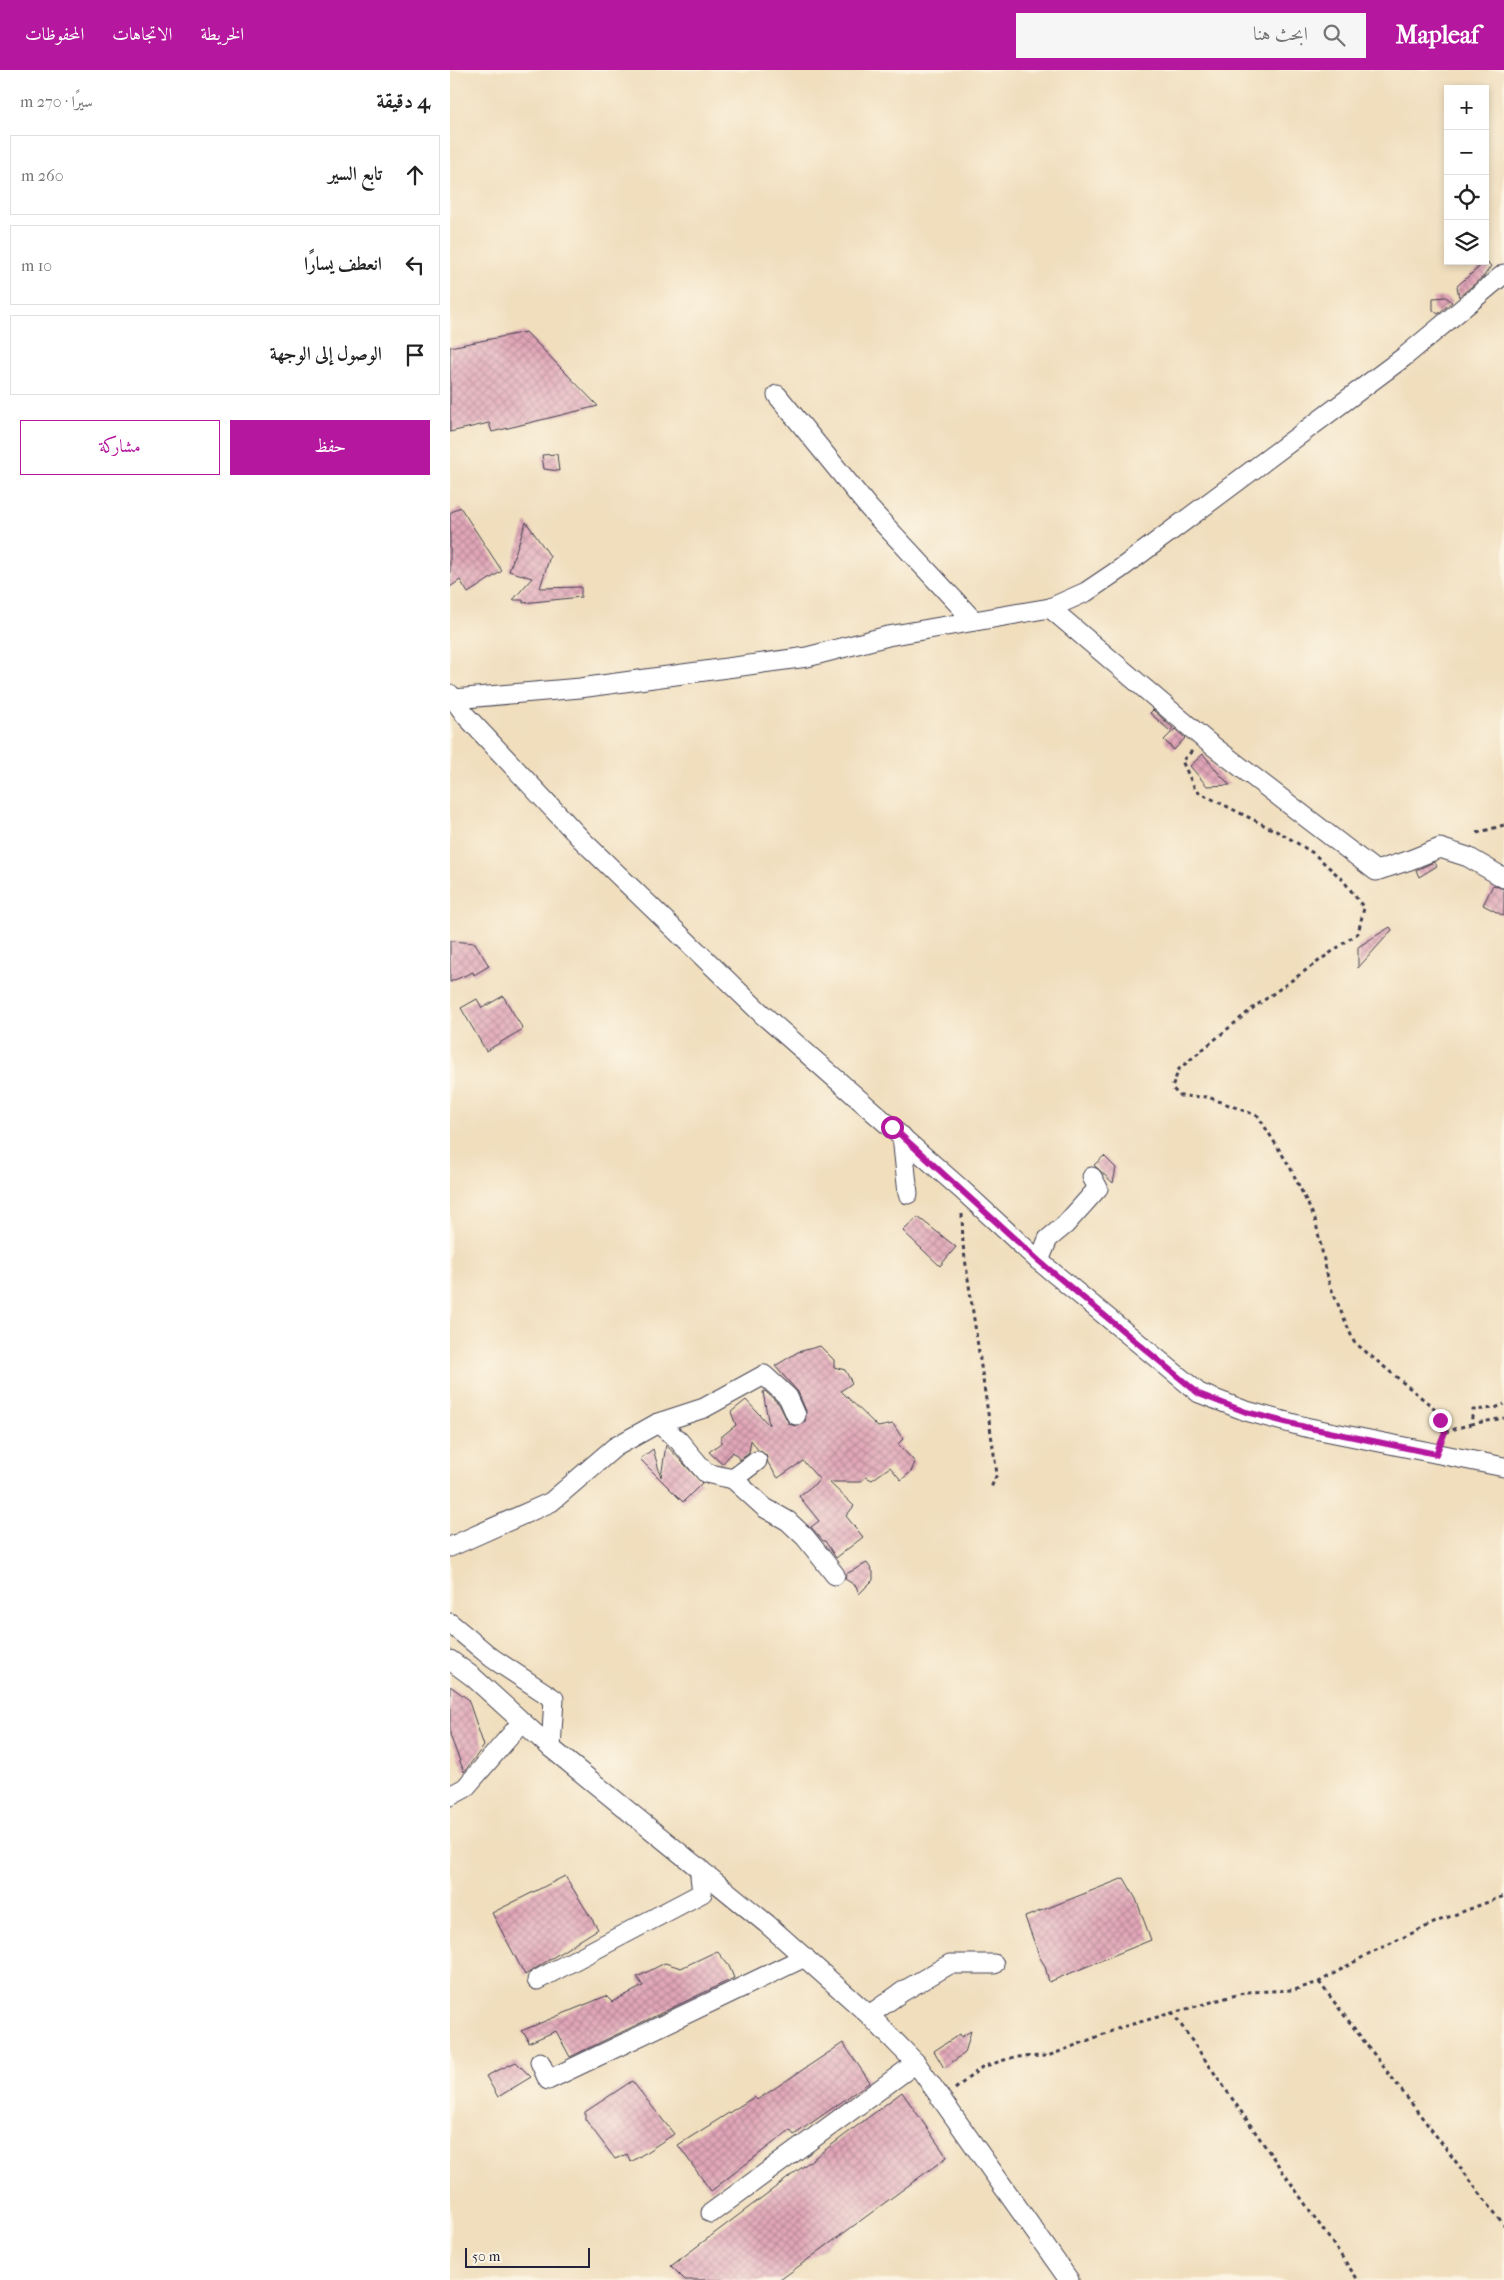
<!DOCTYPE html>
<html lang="ar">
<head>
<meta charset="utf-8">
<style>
	body { margin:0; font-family:"IM FELL French Canon",Amiri,serif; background:#f6f6f6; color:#222; direction:rtl }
	.controls { position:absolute; right:15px; top:15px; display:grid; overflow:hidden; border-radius:0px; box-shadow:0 2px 8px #0003 }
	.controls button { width:45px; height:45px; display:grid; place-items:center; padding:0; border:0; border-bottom:1px solid #e0e0e0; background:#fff; color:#222; font:25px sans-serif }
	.scale { position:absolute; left:15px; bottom:12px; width:125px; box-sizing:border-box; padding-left:5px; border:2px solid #22223b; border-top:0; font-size:14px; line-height:18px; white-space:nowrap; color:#22223b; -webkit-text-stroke:4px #fcf5e5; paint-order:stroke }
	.stop { position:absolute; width:15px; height:15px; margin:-11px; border:4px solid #b5179e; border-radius:50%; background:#fff }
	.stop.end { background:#b5179e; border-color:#fff; box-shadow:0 1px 5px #0008 }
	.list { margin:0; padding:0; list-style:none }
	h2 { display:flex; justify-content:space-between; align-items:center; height:65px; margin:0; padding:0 20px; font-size:21px }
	h2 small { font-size:16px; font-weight:400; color:#767676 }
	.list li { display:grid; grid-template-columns:32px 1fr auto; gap:15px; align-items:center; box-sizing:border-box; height:80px; margin:0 10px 10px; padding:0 10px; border:1px solid #e0e0e0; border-radius:0px }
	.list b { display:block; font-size:19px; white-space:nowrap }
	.list em { font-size:16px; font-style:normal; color:#767676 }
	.actions { display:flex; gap:10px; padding:15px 20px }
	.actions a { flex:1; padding:11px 0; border:1px solid #b5179e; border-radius:0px; text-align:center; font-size:18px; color:#b5179e }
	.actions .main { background:#b5179e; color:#fff }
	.icon { flex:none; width:28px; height:28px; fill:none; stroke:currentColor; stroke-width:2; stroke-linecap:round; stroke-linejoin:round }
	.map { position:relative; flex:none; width:1054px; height:2210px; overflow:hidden; direction:ltr }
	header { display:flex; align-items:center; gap:30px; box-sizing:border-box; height:70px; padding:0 25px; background:#b5179e; color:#fff }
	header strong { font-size:24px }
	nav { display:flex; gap:28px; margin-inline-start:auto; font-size:18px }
	.search { width:350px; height:45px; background:#f6f6f6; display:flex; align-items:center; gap:12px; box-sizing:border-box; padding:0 18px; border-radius:0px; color:#767676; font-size:19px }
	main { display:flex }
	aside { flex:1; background:#fff }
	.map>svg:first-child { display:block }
	.building { fill:url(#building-cross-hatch) }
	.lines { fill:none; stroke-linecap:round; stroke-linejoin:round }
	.minor-casing { stroke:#413e4e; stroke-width:21 }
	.path { stroke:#413e4e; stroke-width:3; stroke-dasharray:4 4; stroke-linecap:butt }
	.minor { stroke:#fff; stroke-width:19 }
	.route { stroke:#b5179e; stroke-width:6 }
</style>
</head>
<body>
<header>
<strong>Mapleaf</strong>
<div class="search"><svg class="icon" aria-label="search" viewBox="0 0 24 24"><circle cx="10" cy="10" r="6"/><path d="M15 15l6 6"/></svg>ابحث هنا</div>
<nav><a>الخريطة</a><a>الاتجاهات</a><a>المحفوظات</a></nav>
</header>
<main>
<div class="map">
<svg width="1054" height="2210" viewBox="0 0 1054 2210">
	<defs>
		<pattern id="building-cross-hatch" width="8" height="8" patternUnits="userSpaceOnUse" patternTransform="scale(1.25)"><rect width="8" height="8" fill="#e1a6b8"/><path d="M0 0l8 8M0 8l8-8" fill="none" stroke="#b68797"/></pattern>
	</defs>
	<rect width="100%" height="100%" fill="#fcf5e5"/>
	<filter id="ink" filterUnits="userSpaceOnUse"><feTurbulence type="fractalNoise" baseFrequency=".02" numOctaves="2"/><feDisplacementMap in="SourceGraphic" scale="10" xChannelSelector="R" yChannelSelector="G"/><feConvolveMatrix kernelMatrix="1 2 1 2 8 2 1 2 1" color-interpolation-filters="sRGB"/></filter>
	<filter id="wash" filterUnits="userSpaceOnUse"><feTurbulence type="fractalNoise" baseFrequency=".0096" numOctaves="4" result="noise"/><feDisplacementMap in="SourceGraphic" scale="20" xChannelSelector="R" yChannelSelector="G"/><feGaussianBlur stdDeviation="1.12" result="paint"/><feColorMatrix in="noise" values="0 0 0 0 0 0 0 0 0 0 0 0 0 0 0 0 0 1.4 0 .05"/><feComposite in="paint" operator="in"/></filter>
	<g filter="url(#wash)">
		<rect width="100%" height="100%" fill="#f0debd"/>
		<g id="blocks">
			<!-- building -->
			<g class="building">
				<path d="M1036,191L1041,196L1034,206L1009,227L1007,216Z"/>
				<path d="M996,227L1002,232L988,244L983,240V228Z"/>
				<path d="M76,262L148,336L42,362L39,353L0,362V277Z"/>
				<path d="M107,384L109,401L94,399L92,385Z"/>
				<path d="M10,437L52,501L18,523L10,510L0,517V443Z"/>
				<path d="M76,452L100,486L90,518L131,517V527L73,533V530H63L82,508L59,501Z"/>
				<path d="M703,640L723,658L720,661L700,643Z"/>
				<path d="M725,659L735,668L724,680L714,670Z"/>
				<path d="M753,684L770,705L780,715L757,716L740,696Z"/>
				<path d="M984,792L987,796L969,807L966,800Z"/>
				<path d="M1043,815L1054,819V846L1033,835Z"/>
				<path d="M940,857L942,860L908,898V877Z"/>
				<path d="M0,871L25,873L39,896L24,905L23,902L0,912Z"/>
				<path d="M53,926L73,959L36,981L11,938L27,929L32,938Z"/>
				<path d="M654,1086L666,1098L663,1113L644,1095Z"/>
				<path d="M468,1147L506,1177L490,1196L453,1161Z"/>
				<path d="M370,1276L384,1290V1297L395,1300L402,1313L391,1321L428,1357L443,1354L453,1369L448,1374L465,1392L461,1402L451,1410L440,1397L422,1410L416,1407L410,1412H379L404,1436L396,1446L413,1467L386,1488L375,1471H373L361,1457L369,1451L349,1426L370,1410L353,1391L328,1408L318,1393L316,1385L308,1380L301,1370L299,1383L290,1390L283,1382L272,1394L259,1382L272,1372L271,1367L286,1355L281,1342L296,1330L319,1355L313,1322L315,1321L329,1334L339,1354L345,1356L355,1352L356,1341L348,1322L325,1296L348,1282Z"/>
				<path d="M216,1375L252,1413L233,1432L190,1389L203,1379L211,1407Z"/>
				<path d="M417,1493L423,1502V1510L409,1524L406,1516L395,1509L396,1504Z"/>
				<path d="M0,1616L18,1629L34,1676L14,1702L0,1665Z"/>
				<path d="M115,1806L148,1859L75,1905L42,1843Z"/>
				<path d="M674,1808L686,1829L701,1870L599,1912L595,1896L590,1888L575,1847Z"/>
				<path d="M267,1881L279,1896L284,1908L120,1987L106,1961L78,1973L77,1967L71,1961L156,1926L162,1932L193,1916L187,1907L215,1893L231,1898Z"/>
				<path d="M521,1961L515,1983L494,1998L484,1981L510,1964L511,1967Z"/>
				<path d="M393,1973L420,2012L344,2065L340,2060L261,2121L228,2075L304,2027L307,2030Z"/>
				<path d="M66,1992L81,2007L48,2027L36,2006Z"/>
				<path d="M182,2011L224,2064L181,2092L177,2084L165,2089L135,2049V2042Z"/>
				<path d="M452,2022L497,2087L330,2210H235L221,2196Z"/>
			</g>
		</g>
	</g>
	<g filter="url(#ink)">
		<use href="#blocks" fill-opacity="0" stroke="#413e4e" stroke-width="1"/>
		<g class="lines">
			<defs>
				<g id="minor">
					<path d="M327,325L419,438L524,551"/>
					<path d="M600,538L754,669L926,801L960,790L990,778L1018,787L1054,808"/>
					<path d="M0,624L16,646L132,770L312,944L511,1119L589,1191L749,1323L796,1341L855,1357L1054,1397"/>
					<path d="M4,629L130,618L357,587L438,566L600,538L636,522L670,499L954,287L1054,204"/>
					<path d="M452,1066L458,1124"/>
					<path d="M589,1191L598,1169L615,1155L648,1118L642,1107"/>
					<path d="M208,1353L229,1371L256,1403L283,1409L307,1391"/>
					<path d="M283,1409L315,1438L338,1451L355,1467L385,1505"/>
					<path d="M0,1477L101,1432L165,1377L208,1353L254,1338L314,1305L338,1327L346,1345"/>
					<path d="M0,1553L42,1588L104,1629L101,1678"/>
					<path d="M0,1590L23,1607L101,1678L317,1854L419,1945L466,1993L619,2210"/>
					<path d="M0,1726L15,1718L72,1652"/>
					<path d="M87,1910L252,1823L249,1797"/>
					<path d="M419,1945L452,1922L500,1894H544"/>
					<path d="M90,1992L98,2010L355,1887"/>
					<path d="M261,2143L466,1993"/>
				</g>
			</defs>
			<!-- minor casing -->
			<use href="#minor" class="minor-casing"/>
			<!-- path -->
			<g class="path">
				<path d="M742,681L732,691L746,721L834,765L863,783L893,810L914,838L908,863L803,938L729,999L722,1018L730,1026L758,1027L808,1046L840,1097L865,1149L879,1213L904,1272L984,1338L995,1362L993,1367"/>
				<path d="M1027,763L1054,755"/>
				<path d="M512,1144L513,1175L547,1404L540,1420"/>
				<path d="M1021,1354L1054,1348"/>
				<path d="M995,1362L1021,1354L1023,1340L1045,1338L1054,1334"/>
				<path d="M869,1912L1054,2155"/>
				<path d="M722,1942L908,2210"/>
				<path d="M505,2019L532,1997L564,1987L598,1986L672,1957L797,1922L844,1920L869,1912L920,1883L988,1851L1054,1826"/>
			</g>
			<!-- minor -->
			<use href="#minor" class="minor"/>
		</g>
	</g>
	<g class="lines" filter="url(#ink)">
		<!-- route -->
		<path class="route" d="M442,1057L589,1191L749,1324L796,1342L855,1357L986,1384L995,1362L990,1350"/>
	</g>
</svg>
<div class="controls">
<button>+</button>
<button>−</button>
<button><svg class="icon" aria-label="locate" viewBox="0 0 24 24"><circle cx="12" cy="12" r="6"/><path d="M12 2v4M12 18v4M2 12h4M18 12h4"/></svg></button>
<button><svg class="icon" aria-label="layers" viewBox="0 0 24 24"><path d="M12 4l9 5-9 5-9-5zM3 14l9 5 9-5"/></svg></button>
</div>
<div class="scale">50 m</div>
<div class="stop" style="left:442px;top:1057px"></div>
<div class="stop end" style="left:990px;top:1350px"></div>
</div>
<aside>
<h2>4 دقيقة<small>سيرًا · 270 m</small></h2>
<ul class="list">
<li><svg class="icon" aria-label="ahead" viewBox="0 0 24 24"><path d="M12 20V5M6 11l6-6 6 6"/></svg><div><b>تابع السير</b></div><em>260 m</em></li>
<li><svg class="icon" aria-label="left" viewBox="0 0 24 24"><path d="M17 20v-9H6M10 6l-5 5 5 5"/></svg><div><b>انعطف يسارًا</b></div><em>10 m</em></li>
<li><svg class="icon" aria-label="arrive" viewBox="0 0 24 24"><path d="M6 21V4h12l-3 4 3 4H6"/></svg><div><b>الوصول إلى الوجهة</b></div></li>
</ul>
<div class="actions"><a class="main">حفظ</a><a>مشاركة</a></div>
</aside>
</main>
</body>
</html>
